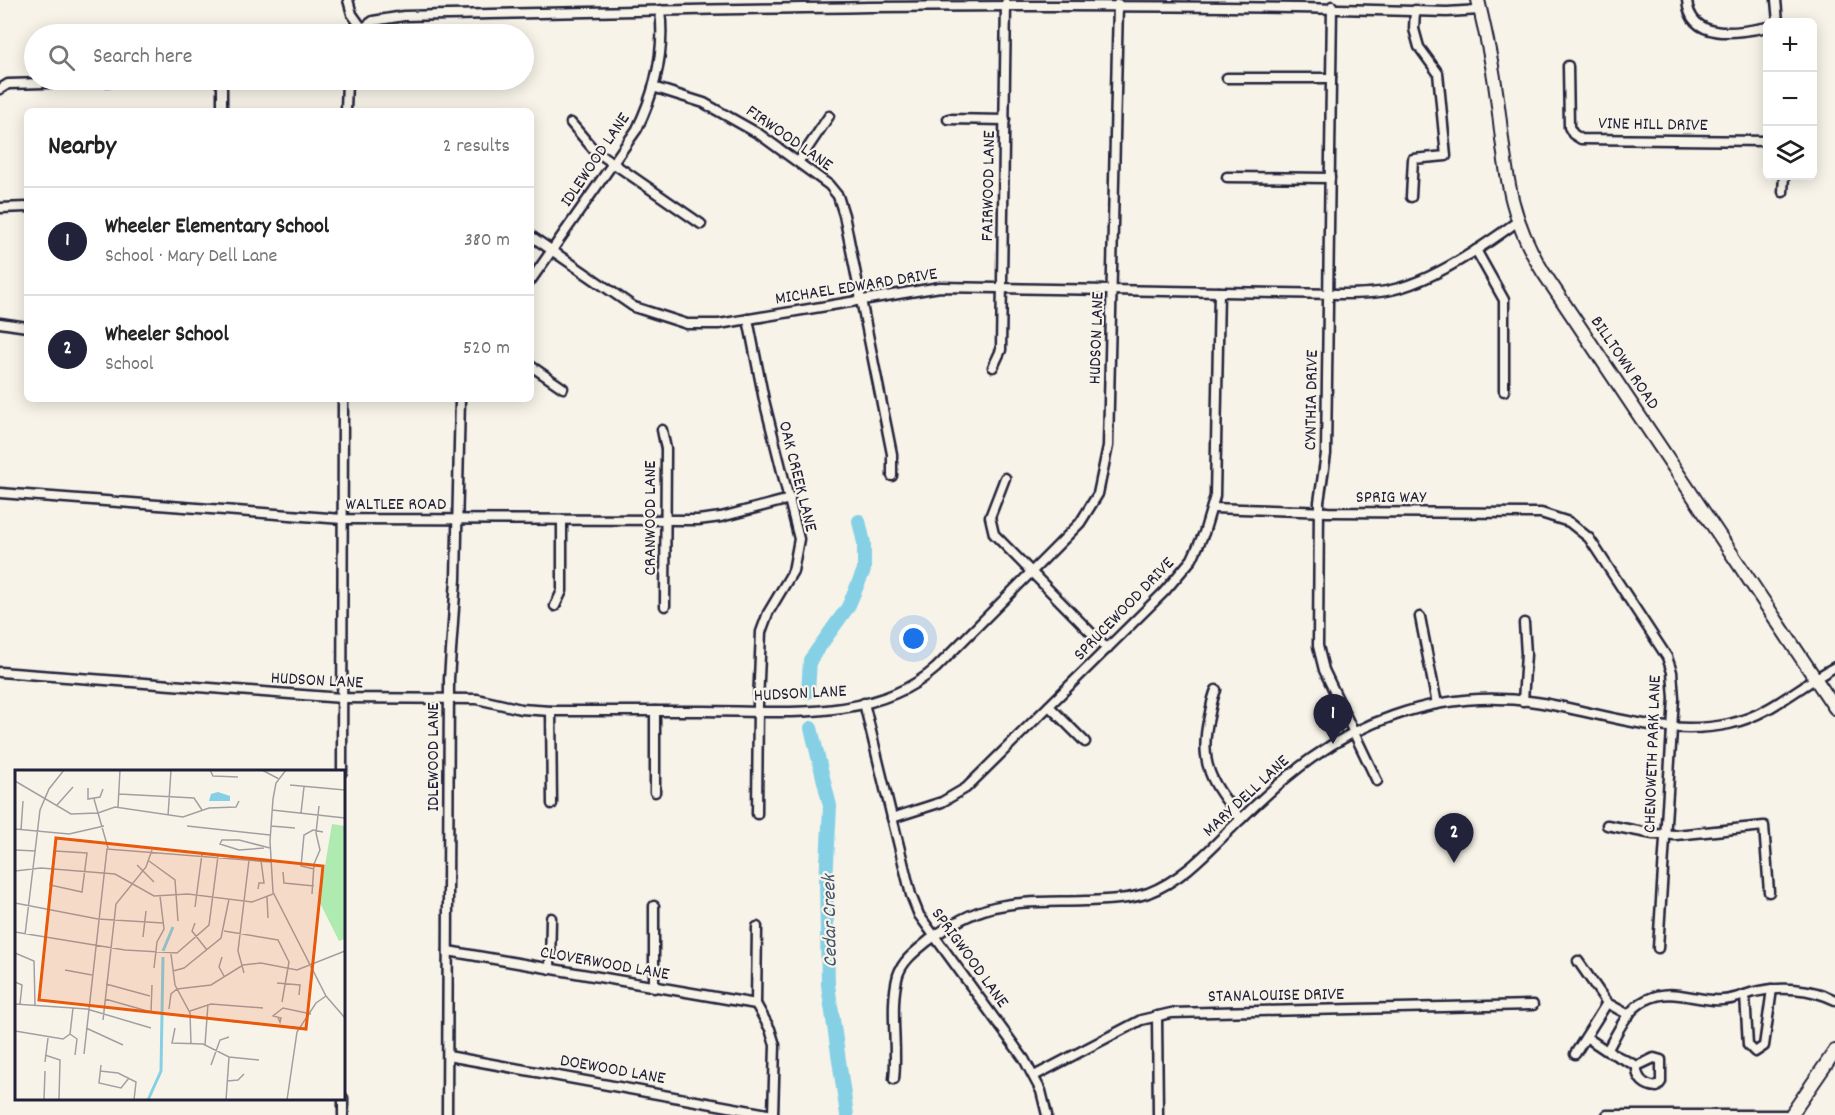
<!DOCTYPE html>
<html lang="en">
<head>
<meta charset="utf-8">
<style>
	body { margin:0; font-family:Dekko,sans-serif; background:#f2f2f2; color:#222 }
	.controls { position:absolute; right:18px; top:18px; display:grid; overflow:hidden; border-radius:9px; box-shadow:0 3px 15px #0003 }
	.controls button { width:54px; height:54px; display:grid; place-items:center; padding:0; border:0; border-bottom:2px solid #e0e0e0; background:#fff; color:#222; font:30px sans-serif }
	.you { position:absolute; left:914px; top:639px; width:21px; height:21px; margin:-15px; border:4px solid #fff; border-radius:50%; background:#1a73e8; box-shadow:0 0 0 9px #1a73e833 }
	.badge { display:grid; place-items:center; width:39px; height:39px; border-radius:50%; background:#22223b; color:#fff; font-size:20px; font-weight:700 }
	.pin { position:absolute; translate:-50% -50px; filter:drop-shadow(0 2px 3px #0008) }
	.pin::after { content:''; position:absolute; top:32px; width:21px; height:18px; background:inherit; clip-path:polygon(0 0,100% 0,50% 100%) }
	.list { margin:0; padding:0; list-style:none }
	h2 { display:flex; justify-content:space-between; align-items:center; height:78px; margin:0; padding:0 24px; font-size:26px }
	h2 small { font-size:20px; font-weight:400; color:#767676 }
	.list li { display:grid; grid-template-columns:39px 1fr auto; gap:18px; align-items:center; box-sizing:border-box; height:108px; padding:0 24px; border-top:2px solid #e0e0e0 }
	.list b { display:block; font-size:22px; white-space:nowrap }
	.list p { margin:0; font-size:20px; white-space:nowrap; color:#767676 }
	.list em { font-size:20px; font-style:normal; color:#767676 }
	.icon { flex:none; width:33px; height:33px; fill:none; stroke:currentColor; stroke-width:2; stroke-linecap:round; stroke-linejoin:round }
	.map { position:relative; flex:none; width:1835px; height:1115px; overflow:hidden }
	.search { position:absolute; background:#fff; box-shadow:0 3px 15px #0003; left:24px; top:24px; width:510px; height:66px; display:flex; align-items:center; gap:15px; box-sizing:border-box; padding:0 21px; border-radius:33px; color:#767676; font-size:22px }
	.panel { position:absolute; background:#fff; box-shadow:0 3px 15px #0003; left:24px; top:108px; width:510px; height:294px; border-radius:9px }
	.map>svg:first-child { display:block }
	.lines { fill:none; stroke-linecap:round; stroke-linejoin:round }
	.river { stroke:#85d0e5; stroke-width:14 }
	.street-casing { stroke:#22223b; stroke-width:13 }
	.secondary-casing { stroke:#22223b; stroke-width:16 }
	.street { stroke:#f7f3e8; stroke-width:8 }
	.secondary { stroke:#f7f3e8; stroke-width:12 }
	.labels { text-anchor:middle; stroke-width:4.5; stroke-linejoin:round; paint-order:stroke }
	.street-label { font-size:18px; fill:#22223b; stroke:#f7f3e8 }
	.water-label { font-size:20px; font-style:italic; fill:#40566e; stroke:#f7f3e8 }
	.inset-river { fill:none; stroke:#85d0e5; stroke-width:3 }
	.inset-road { fill:none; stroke:#a29fa3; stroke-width:1.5 }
	.view { fill:#e8590c; fill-opacity:0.15; stroke:#e8590c; stroke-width:3 }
	.inset-edge { fill:none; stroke:#22223b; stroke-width:3 }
</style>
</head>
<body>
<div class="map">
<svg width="1835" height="1115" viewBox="0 0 1835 1115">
	<rect width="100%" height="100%" fill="#f7f3e8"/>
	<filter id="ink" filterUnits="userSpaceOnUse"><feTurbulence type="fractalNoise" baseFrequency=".0167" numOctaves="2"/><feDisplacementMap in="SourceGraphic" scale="12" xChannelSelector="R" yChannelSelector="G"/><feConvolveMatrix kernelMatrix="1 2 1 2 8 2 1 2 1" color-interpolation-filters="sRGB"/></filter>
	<g filter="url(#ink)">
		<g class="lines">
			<!-- river -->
			<g class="river">
				<path d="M808,692L810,660L848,607L864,570V543L859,521"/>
				<path d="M811,728L830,806L826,882L828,985L847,1115"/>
			</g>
			<defs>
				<g id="street">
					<path d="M348,0L352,14L362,28"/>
					<path d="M1687,0C1690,42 1738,33 1768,27"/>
					<path d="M1776,0L1778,22"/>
					<path d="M1332,6L1326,454L1319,502L1318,646L1324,670L1377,781"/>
					<path d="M355,34L373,21L404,16C752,8 1099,0 1447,12L1480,10"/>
					<path d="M1568,66L1569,127L1573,134L1581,139L1768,141"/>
					<path d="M1227,78H1331"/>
					<path d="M217,80L222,86V111"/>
					<path d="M653,87L704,103L759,134L829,185L838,196L844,215L892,454V476"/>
					<path d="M0,89L8,84L154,80"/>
					<path d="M346,111L347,80"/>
					<path d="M948,119L1005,120"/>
					<path d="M571,123L594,150L701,224"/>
					<path d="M799,161L829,116"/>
					<path d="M1227,177L1330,178"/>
					<path d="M1783,192L1784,176"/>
					<path d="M1411,197L1413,159L1446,156L1438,73L1419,47L1414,29L1415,10"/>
					<path d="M0,208L27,207"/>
					<path d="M531,236L634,307L687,324H719L940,287L1340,294C1357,294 1374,294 1391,290C1433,281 1483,247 1518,221"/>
					<path d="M1476,250L1504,300V391"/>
					<path d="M531,280L637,129C655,92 665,51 660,10"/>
					<path d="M748,319L764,400L799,539L793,571L768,613L761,632L758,703L757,814"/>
					<path d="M0,323L27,327"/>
					<path d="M531,366L563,388"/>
					<path d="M993,367L1001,350L1006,3"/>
					<path d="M662,430L666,449L665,606"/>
					<path d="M1005,478L990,517L994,534L1107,649"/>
					<path d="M0,493L342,519L698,520L721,517L790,499"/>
					<path d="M1212,508L1328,512L1541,513L1569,522L1589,538L1667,657L1672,672L1674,698L1658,948"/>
					<path d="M555,606L562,591V520"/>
					<path d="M1420,617L1437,704"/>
					<path d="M0,672L342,698L477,699L521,709L551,711C602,711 652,711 703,711C779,711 874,723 936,668L1080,523L1098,494L1108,446L1118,4"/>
					<path d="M1216,690C1212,699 1211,709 1209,717C1198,764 1212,784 1241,819"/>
					<path d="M1523,701L1526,654L1524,623"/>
					<path d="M864,703L911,895L919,915L1024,1059L1041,1091L1047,1115"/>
					<path d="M1049,706L1085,742"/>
					<path d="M551,711L552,804"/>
					<path d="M342,772L343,399"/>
					<path d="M655,792V711"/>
					<path d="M892,818L942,802L966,788L1164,592L1192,559L1204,533L1215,496L1219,292"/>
					<path d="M1607,825L1653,834L1676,835L1764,826L1769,892"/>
					<path d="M757,927L756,1004L770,1029L775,1045L773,1115"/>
					<path d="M448,951L756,1004"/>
					<path d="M1578,961L1607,1003L1629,1015"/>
					<path d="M550,969L551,918"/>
					<path d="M654,988V906"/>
					<path d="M1745,995L1748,1045L1755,1052L1764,1046L1772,989"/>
					<path d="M1157,1016L1158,1115"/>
					<path d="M1586,1037L1607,1051"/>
					<path d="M1575,1054L1607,1003"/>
					<path d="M448,1056L773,1115"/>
					<path d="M1654,1058L1661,1060V1082L1657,1087C1645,1086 1636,1079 1637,1066Z"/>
					<path d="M1637,1066L1607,1051C1617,1033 1627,1009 1646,1000C1673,986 1695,1002 1722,1000C1733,1000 1744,995 1754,992C1780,986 1811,988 1835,1000"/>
					<path d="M1034,1076L1141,1020L1171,1013L1533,1005"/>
					<path d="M894,1079C898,1045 889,1008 898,975C903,960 916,951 928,941C985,897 1018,903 1085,901C1106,900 1128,900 1148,893C1187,878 1212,846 1242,818C1287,774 1333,736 1393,716C1438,700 1488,695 1536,702C1601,712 1663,738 1729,724C1770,715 1799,686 1835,667"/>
					<path d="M343,1098V1115"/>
					<path d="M447,1115L449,679L456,579L460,399"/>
					<path d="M1607,1115H1785"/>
				</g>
				<g id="secondary">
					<path d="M1478,0C1485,30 1492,60 1496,91C1506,160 1504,209 1543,272L1835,708"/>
					<path d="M1791,1115L1835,1051"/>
				</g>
			</defs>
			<!-- street casing -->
			<use href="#street" class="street-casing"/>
			<!-- secondary casing -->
			<use href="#secondary" class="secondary-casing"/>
			<!-- street -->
			<use href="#street" class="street"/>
			<!-- secondary -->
			<use href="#secondary" class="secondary"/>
		</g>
	</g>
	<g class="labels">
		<!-- street labels -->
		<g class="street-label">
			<text transform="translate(1653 123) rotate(1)" y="6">VINE HILL DRIVE</text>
			<text transform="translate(790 137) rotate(35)" y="6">FIRWOOD LANE</text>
			<text transform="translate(594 159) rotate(-56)" y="6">IDLEWOOD LANE</text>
			<text transform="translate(987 186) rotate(-89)" y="6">FAIRWOOD LANE</text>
			<text transform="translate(856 285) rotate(-9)" y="6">MICHAEL EDWARD DRIVE</text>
			<text transform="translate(1095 338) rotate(-88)" y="6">HUDSON LANE</text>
			<text transform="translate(1626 362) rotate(56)" y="6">BILLTOWN ROAD</text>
			<text transform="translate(1310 400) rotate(-89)" y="6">CYNTHIA DRIVE</text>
			<text transform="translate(799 476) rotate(76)" y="6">OAK CREEK LANE</text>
			<text x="1391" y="502">SPRIG WAY</text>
			<text x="396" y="509">WALTLEE ROAD</text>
			<text transform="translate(649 518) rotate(-90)" y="6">CRANWOOD LANE</text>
			<text transform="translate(1123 608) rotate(-46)" y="6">SPRUCEWOOD DRIVE</text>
			<text transform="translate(317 679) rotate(3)" y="6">HUDSON LANE</text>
			<text transform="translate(800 692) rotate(-3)" y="6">HUDSON LANE</text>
			<text transform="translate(1651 754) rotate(-88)" y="6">CHENOWETH PARK LANE</text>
			<text transform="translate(432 757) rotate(-90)" y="6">IDLEWOOD LANE</text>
			<text transform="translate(1245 795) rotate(-43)" y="6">MARY DELL LANE</text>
			<text transform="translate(971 957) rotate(54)" y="6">SPRIGWOOD LANE</text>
			<text transform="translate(605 962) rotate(10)" y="6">CLOVERWOOD LANE</text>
			<text transform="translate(1276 994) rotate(-1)" y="6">STANALOUISE DRIVE</text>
			<text transform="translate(613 1068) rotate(10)" y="6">DOEWOOD LANE</text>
		</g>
		<!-- water labels -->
		<g class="water-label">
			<text transform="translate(828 921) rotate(-91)" y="7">Cedar Creek</text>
		</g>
	</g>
	<!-- overview -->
	<g transform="translate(15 770)">
		<rect width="330" height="330" fill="#f7f3e8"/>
		<path d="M317,54L330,56V169L324,171L304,131Z" fill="#afeab0"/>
		<path d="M203,22L215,26V31H194L196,24Z" fill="#85d0e5"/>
		<path class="inset-river" d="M148,181L158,157M133,330L146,301L148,187"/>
		<path class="inset-road" d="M195,0L198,6L223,7M247,0L264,9M271,0L261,13L258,29L255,71L258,122L311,226L330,248M0,11L56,44L83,43L100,37L168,47L194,38L221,37L224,31M275,15L330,20M73,18V29L85,27L88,19M104,24L179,28L187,40M79,29L93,78M42,35L58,17M103,37L105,0M257,40L330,48M286,43L289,17M153,46L156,0M172,56L255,65M256,56L280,58M0,59L54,64L89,56M6,60L8,31M249,78L224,80L205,74L207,70H224L255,78M0,80L21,81M40,81L72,83L67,122L35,115ZM134,91L160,110L163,151M122,95L139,112M299,99L286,96L289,65L298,60L308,62M0,101L26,98L100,104L139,126L173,124L237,132L258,124M268,102L269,113L299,116M243,119L244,113H249L246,91M297,124L299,94L305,80L301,63L304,36M252,127L253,148M0,133L83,149L148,153M180,137L187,84M180,153L177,161L192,180M209,161L263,170L274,192L267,232M0,162L110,180L162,183L194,155L203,86M10,165L25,40L34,19L49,0M128,167L131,141M0,183L19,191L20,235M156,184L160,215L175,243L176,274M207,187L204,197L209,206M139,198L142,172L149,159L145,126M50,200L77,205M158,201L169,198L206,168L214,129M229,203L223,181L234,90M0,212L7,215L5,234M262,213L285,215L284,225M91,214L135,226M90,229L136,242L137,215M0,234L72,239L136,258M154,239L156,224L162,219L196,215L228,195L246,193L282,200L330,181M175,241L196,234L248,238M263,248L265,252L266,248L258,246L268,238L296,244M88,250L101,134L131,97L137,80M213,251L284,258M71,258L108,275M160,258L157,273L188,274L214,287L244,290M0,261L48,269L55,264L58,238M55,264L62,269L60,285M190,275L193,234M69,284L92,79L256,92M30,285L45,290L44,330M30,292L33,268M86,295L84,313L106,318L114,308M196,295L205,270L214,267M85,301L103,303L121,312L119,330M212,311L223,310L229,304M29,330L30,301M211,330L214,287M272,330L282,262L301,233L311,226"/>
		<path class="view" d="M41,68L308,96L291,259L24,230Z"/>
		<rect width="330" height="330" class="inset-edge"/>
	</g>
</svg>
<div class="controls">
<button>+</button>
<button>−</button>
<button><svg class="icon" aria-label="layers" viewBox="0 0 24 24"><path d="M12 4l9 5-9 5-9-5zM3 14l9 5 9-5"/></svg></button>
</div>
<div class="you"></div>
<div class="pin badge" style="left:1333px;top:744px">1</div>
<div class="pin badge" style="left:1454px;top:863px">2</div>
<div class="search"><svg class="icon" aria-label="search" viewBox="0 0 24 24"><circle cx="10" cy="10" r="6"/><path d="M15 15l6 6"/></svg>Search here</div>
<section class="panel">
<h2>Nearby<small>2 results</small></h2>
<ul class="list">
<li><span class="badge">1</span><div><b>Wheeler Elementary School</b><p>School · Mary Dell Lane</p></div><em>380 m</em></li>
<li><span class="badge">2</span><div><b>Wheeler School</b><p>School</p></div><em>520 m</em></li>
</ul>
</section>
</div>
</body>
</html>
